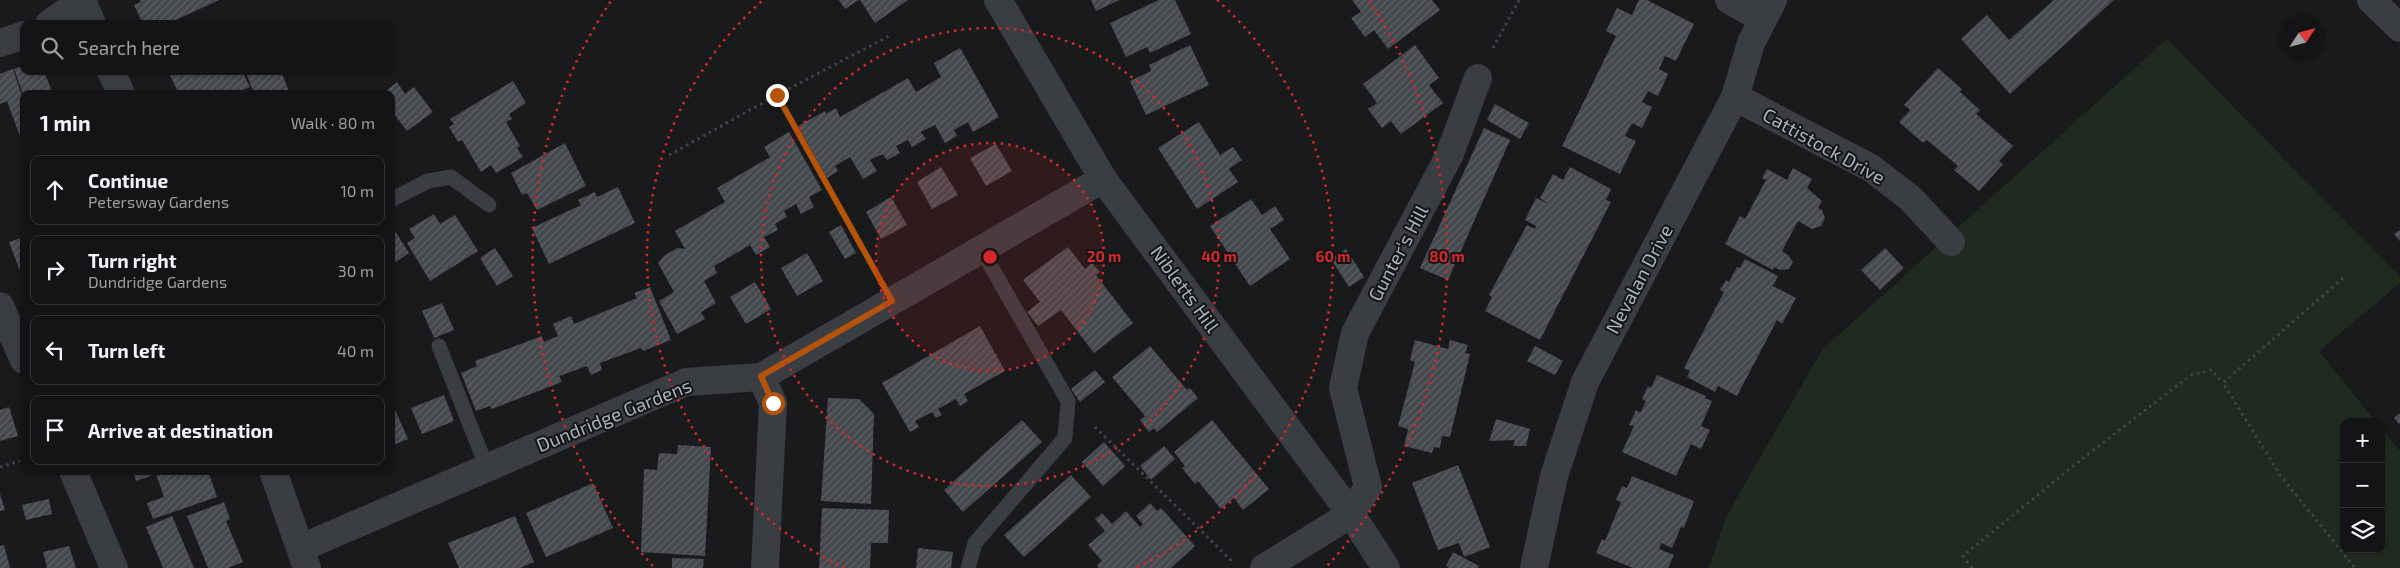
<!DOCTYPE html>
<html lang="en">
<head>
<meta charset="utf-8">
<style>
	body { margin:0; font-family:"Exo 2",sans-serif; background:#202122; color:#f1f3f6 }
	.controls { position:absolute; right:15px; bottom:15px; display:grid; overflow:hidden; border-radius:10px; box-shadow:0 1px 4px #0004 }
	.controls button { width:45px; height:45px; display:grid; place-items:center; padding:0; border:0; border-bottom:1px solid #323334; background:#131415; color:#f1f3f6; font:25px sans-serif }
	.compass { position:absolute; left:2280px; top:15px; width:45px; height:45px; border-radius:50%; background:#131415; box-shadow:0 1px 4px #0004; rotate:54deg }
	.stop { position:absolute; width:15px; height:15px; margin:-11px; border:4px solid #b45309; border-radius:50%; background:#fff }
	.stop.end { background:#b45309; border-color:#fff; box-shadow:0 1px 5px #0008 }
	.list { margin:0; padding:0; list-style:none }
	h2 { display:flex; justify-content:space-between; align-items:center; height:65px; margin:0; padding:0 20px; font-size:21px }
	h2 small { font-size:16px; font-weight:400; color:#9d9ea0 }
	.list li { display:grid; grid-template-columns:32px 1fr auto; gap:15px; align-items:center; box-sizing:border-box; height:70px; margin:0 10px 10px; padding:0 10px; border:1px solid #323334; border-radius:10px }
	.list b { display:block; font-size:19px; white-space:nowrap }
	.list p { margin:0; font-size:16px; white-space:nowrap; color:#9d9ea0 }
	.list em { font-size:16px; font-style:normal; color:#9d9ea0 }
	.icon { flex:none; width:28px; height:28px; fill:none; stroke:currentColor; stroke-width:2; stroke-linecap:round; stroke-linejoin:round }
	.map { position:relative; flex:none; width:2400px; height:568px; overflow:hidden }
	.search { position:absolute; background:#131415; box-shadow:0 1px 4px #0004; left:20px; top:20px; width:375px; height:55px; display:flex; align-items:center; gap:12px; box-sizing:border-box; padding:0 18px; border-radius:10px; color:#9d9ea0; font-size:19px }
	.panel { position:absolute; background:#131415; box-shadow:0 1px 4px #0004; left:20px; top:90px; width:375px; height:385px; border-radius:10px }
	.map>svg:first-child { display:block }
	.garden { fill:#212a21 }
	.building { fill:url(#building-hatch) }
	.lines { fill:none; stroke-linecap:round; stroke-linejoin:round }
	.path { stroke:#404448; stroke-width:3; stroke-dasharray:2.5 4; stroke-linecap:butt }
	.service { stroke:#3a3d41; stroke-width:15 }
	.minor { stroke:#3a3d41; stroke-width:28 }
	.route { stroke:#b45309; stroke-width:6 }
	.ring { fill:none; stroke:#d62828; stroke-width:2.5; stroke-dasharray:2.5 5 }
	.labels { text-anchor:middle; stroke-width:4; stroke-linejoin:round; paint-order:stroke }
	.street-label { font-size:19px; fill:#abb3bc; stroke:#141517 }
	.centre { fill:#d62828; stroke:#141517; stroke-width:2.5 }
	.ring-label { font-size:15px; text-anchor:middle; font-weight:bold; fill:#d62828; stroke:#141517; stroke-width:4; stroke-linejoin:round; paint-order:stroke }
</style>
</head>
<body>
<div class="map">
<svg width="2400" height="568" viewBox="0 0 2400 568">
	<defs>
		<pattern id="building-hatch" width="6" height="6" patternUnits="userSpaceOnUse" patternTransform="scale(1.25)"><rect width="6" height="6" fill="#45484c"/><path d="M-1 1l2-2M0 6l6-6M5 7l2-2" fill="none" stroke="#5d6064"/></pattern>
	</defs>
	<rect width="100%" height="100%" fill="#191a1c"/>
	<!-- garden -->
	<path class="garden" d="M2167,39L2400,277V283L2319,351L2376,422H2344V549H2381V428L2400,451V568H1709L1726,517L1822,350Z"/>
	<!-- building -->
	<g class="building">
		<path d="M140,0H219L167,24H143L134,5L141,2Z"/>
		<path d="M839,0H859L845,9Z"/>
		<path d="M860,0H908L875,23Z"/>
		<path d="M1091,0H1119L1096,11Z"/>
		<path d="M1159,0H1175L1191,34L1150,53L1147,47L1126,57L1110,23Z"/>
		<path d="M1352,0H1432L1440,10L1388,49L1374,30L1365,37L1351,18L1361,12Z"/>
		<path d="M1639,0H1647L1694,24L1676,61L1665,56L1659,69L1668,74L1658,96L1648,91L1642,102L1652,107L1642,128L1632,123L1625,136L1636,141L1620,174L1562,146L1616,36L1606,31L1617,8L1632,15Z"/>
		<path d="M2054,0H2114L2010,94L1961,39L1987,15L2009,40Z"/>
		<path d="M1190,45L1209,85L1146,115L1130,81L1151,71L1149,65Z"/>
		<path d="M1415,45L1439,78L1429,85L1443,103L1401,134L1391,121L1382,128L1368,109L1377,103L1363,84Z"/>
		<path d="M960,48L999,117L973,132L968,122L954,130L957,136L945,143L935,125L921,132L926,139L912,147L908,140L896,146L900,153L887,160L883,154L870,160L877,171L863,179L850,157L835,166L838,171L827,178L798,126L825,111L826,114L836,108L840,117L908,78L916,92L941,77L934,63Z"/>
		<path d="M24,65V71H44L53,94H23L14,69Z"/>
		<path d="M1938,68L1962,89L1960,92L1980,110L1976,114L2013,146L1999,161L2003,164L1979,191L1954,170L1958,166L1927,140L1923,143L1899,122L1910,110L1904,105Z"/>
		<path d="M13,69L22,96L24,95V147L7,101L0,104V74Z"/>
		<path d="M168,71H242L250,87L235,94H179Z"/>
		<path d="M257,71H281L290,94H254L247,75Z"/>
		<path d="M513,81L526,103L509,114L512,119L506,122L520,146L517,148L523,157L496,173L491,165L481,172L462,140L458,142L449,127L454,124L450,119Z"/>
		<path d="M397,82L405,94L414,87L433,112L407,131L391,110V94H382Z"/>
		<path d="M1495,104L1529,123L1520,139L1487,120Z"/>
		<path d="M1199,122L1220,155L1233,147L1242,160L1229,169L1238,182L1197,209L1158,148Z"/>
		<path d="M1484,128L1510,140L1448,280L1420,268Z"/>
		<path d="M789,132L822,190L809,197L814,207L801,214L796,204L784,211L787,217L775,224L778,230L764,237L770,247L756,255L750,245L714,266L717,273L704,281L716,303L701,312L705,319L677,334L659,301L674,292L658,263L664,256L677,248L685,249L675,231L725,202L717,188L770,157L764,147Z"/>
		<path d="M565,143L586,186L537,210L527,193L522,195L511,173Z"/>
		<path d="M996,144L1012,171L986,186L970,158Z"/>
		<path d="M941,167L958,195L932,209L917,182Z"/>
		<path d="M1570,167L1611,189L1606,200L1611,202L1540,340L1485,311L1492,297L1489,295L1527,225L1535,229L1536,226L1525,220L1536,198L1549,204L1540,198L1553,174L1563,180Z"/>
		<path d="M1793,168L1812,179L1807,188L1822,201L1818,208L1822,210L1825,218L1821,226L1812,229L1798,221L1782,251L1788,255L1793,262L1789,269L1780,270L1774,267L1773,270L1725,244L1740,216L1745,219L1766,180L1762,178L1767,169L1787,180Z"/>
		<path d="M618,187L635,223L549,264L532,228L581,205L578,200L595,192L597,197Z"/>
		<path d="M891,197L907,225L881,239L866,212Z"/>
		<path d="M1251,199L1262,215L1275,206L1284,220L1270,229L1290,259L1250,286L1210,226Z"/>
		<path d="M434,214L440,224L455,215L478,251L430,281L407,243L415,238L409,229Z"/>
		<path d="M841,225L856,253L845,259L829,232Z"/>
		<path d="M393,228L409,253L391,265V229Z"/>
		<path d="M2400,230V241L2394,234Z"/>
		<path d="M24,237V269L20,271L9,242Z"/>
		<path d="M1068,247L1085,269L1092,263L1100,272L1096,275L1133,323L1094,353L1061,310L1038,326L1027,312L1040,302L1023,280Z"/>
		<path d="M495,248L513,276L497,286L480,258Z"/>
		<path d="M1885,248L1904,268L1880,290L1861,270Z"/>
		<path d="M1346,249L1364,277L1349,287L1331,259Z"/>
		<path d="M807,253L823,281L797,296L781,268Z"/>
		<path d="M1745,259L1778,276L1773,286L1796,298L1782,324L1777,320L1737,396L1718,386L1715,392L1687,377L1690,371L1684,368L1724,292L1720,290L1726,280L1729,282L1737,267L1740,268Z"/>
		<path d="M755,282L771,309L746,324L730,297Z"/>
		<path d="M650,287L671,340L643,351L641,348L600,363L602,370L591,375L587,366L559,376L562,382L492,409L490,406L476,411L461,373L477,366L475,361L542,336L544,342L558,336L553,324L571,316L574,324L637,298L634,293Z"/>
		<path d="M442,303L454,330L434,338L422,311Z"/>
		<path d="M980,326L1005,371L964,394L968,401L960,406L956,399L938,409L942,415L936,418L932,412L915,421L919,427L910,432L882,383Z"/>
		<path d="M1415,340L1448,349L1450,340L1468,345L1465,353L1470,354L1450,437L1442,436L1440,448L1434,447L1432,453L1404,446L1408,429L1398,426L1415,362L1410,360Z"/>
		<path d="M1150,346L1187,390L1190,388L1198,398L1157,432L1154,428L1149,432L1140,420L1145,416L1112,377Z"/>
		<path d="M1535,346L1563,361L1555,375L1527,361Z"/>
		<path d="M1095,370L1105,382L1080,402L1071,389Z"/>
		<path d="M1657,375L1706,396L1705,398L1712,401L1701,426L1710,430L1701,449L1691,444L1676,476L1622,452L1634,426L1629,425L1636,410L1640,413L1646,401L1642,399L1648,386L1651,388Z"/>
		<path d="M444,395L454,421L422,434L411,408Z"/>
		<path d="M828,398L859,399L874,414L871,504L821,501Z"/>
		<path d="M391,401L408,439L391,446Z"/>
		<path d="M9,407L18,436L0,441V410Z"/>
		<path d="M2400,413V425L2394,418Z"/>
		<path d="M1496,419L1530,429L1526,446H1513L1515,440L1489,441Z"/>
		<path d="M1022,420L1042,442L963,512L944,490Z"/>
		<path d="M1212,420L1269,489L1243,510L1234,498L1221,509L1198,481L1195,484L1182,468L1185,466L1174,452Z"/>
		<path d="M1104,442L1125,466L1103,486L1082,462Z"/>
		<path d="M678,445L711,447L705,556L641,552L644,469L657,470L659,453L677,454Z"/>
		<path d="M1164,446L1175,459L1151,480L1140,466Z"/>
		<path d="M1458,465L1490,547L1464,557L1459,543L1438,550L1412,483Z"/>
		<path d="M133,471H208L217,497L153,519L147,503L164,497L156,474L136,481Z"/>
		<path d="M1071,475L1091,497L1024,557L1004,535Z"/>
		<path d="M1632,476L1694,501L1684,528L1681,527L1672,548L1661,543L1659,549L1674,555L1668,568H1633L1596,553L1602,539L1605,541L1621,502L1616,500L1622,486L1627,488Z"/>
		<path d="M593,483L613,528L546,557L526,513Z"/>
		<path d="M0,494L5,510L0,511Z"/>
		<path d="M49,499L52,514L26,520L22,505Z"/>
		<path d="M224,502L230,519L226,521L243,562L228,568H208L187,516Z"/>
		<path d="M1150,503L1157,511L1161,508L1195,546L1171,568H1099L1097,565L1102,561L1088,545L1105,531L1095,519L1102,513L1112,524L1126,511L1140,527L1143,524L1136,516Z"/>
		<path d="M822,508L889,510L888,543H871L870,568H819Z"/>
		<path d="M172,516L194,568H163L146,527Z"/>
		<path d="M515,516L534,562L520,568H459L448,543Z"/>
		<path d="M4,545L10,568H0V546Z"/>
		<path d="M69,546L76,568H47L43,552Z"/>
		<path d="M918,548L953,552L951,568H916Z"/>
		<path d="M1453,552L1479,566L1478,568H1449L1446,566Z"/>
		<path d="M672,558L704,559L703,568H672Z"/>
	</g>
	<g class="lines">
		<!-- path -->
		<g class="path">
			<path d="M1493,48L1519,0"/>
			<path d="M777,95L889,36"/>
			<path d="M669,155L777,95L876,272"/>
			<path d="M2343,278L2223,383L2280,475L2355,568"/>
			<path d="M1095,427L1232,561"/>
			<path d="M0,467L24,460"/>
			<path d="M1972,568L1963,556L2082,459L2191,375L2212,370L2222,383"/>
		</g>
		<!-- service -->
		<g class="service">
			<path d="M391,200L428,181L451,177L489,205"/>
			<path d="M439,346L487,468"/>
			<path d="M968,568L975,543L1065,438L1068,401L981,249"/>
		</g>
		<!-- minor -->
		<g class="minor">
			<path d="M82,0L92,24"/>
			<path d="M998,0L1103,179L1351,514L1386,568"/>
			<path d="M1729,0L1763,19"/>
			<path d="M2371,0L2400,28"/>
			<path d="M49,24L82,0"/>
			<path d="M0,43L24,35"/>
			<path d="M111,71L121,94"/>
			<path d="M1735,97L1871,168L1910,198L1951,242"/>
			<path d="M0,306L24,360"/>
			<path d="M761,377L773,403L765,568"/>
			<path d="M73,471L114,568"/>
			<path d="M273,471L307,568"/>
			<path d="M301,548L686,382L761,377L1103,179"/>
			<path d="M1264,568L1351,514L1368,487L1343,388L1355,333L1449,156L1478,78"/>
			<path d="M1534,568L1554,476L1585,382L1735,97L1751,43L1773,0"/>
		</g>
	</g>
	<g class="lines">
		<!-- route -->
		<path class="route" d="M773,403L761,376L892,301L777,95"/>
	</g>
	<!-- distance rings -->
	<circle cx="990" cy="257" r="114" fill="#d62828" fill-opacity=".12"/>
	<g class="ring">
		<circle cx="990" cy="257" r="114"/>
		<circle cx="990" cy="257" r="229"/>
		<path d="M845 568A343 343 0 0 1 763 0M1217 0A343 343 0 0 1 1135 568"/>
		<path d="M653 566A457 457 0 0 1 611 1M1369 1A457 457 0 0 1 1327 566"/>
	</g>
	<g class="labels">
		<!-- street labels -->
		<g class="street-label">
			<text transform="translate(1824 146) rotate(29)" y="7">Cattistock Drive</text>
			<text transform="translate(1398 253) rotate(-62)" y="7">Gunter's Hill</text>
			<text transform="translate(1639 279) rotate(-62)" y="7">Nevalan Drive</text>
			<text transform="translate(1185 289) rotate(54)" y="7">Nibletts Hill</text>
			<text transform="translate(614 415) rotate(-22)" y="7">Dundridge Gardens</text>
		</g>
	</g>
	<circle cx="990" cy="257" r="8" class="centre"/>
	<g class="ring-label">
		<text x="1104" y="262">20 m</text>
		<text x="1219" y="262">40 m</text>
		<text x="1333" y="262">60 m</text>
		<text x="1447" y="262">80 m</text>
	</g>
</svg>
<div class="controls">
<button>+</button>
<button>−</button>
<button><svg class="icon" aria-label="layers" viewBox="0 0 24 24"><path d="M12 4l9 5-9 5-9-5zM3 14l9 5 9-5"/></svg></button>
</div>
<svg class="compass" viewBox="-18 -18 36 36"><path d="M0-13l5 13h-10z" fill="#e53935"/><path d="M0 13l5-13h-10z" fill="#9d9ea0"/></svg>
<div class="stop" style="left:773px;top:403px"></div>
<div class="stop end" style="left:777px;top:95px"></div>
<div class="search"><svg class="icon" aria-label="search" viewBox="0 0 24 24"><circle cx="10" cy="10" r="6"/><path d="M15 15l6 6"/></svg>Search here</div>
<section class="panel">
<h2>1 min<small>Walk · 80 m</small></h2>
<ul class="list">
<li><svg class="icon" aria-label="ahead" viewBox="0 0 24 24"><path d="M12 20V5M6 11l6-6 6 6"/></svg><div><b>Continue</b><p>Petersway Gardens</p></div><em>10 m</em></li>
<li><svg class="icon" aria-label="right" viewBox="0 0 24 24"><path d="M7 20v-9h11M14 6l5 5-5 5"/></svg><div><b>Turn right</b><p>Dundridge Gardens</p></div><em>30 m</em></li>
<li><svg class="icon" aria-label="left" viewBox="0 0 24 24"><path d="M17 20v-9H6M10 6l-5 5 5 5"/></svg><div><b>Turn left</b></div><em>40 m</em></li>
<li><svg class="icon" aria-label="arrive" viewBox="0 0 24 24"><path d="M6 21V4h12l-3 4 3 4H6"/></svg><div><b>Arrive at destination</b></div></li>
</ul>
</section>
</div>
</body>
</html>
